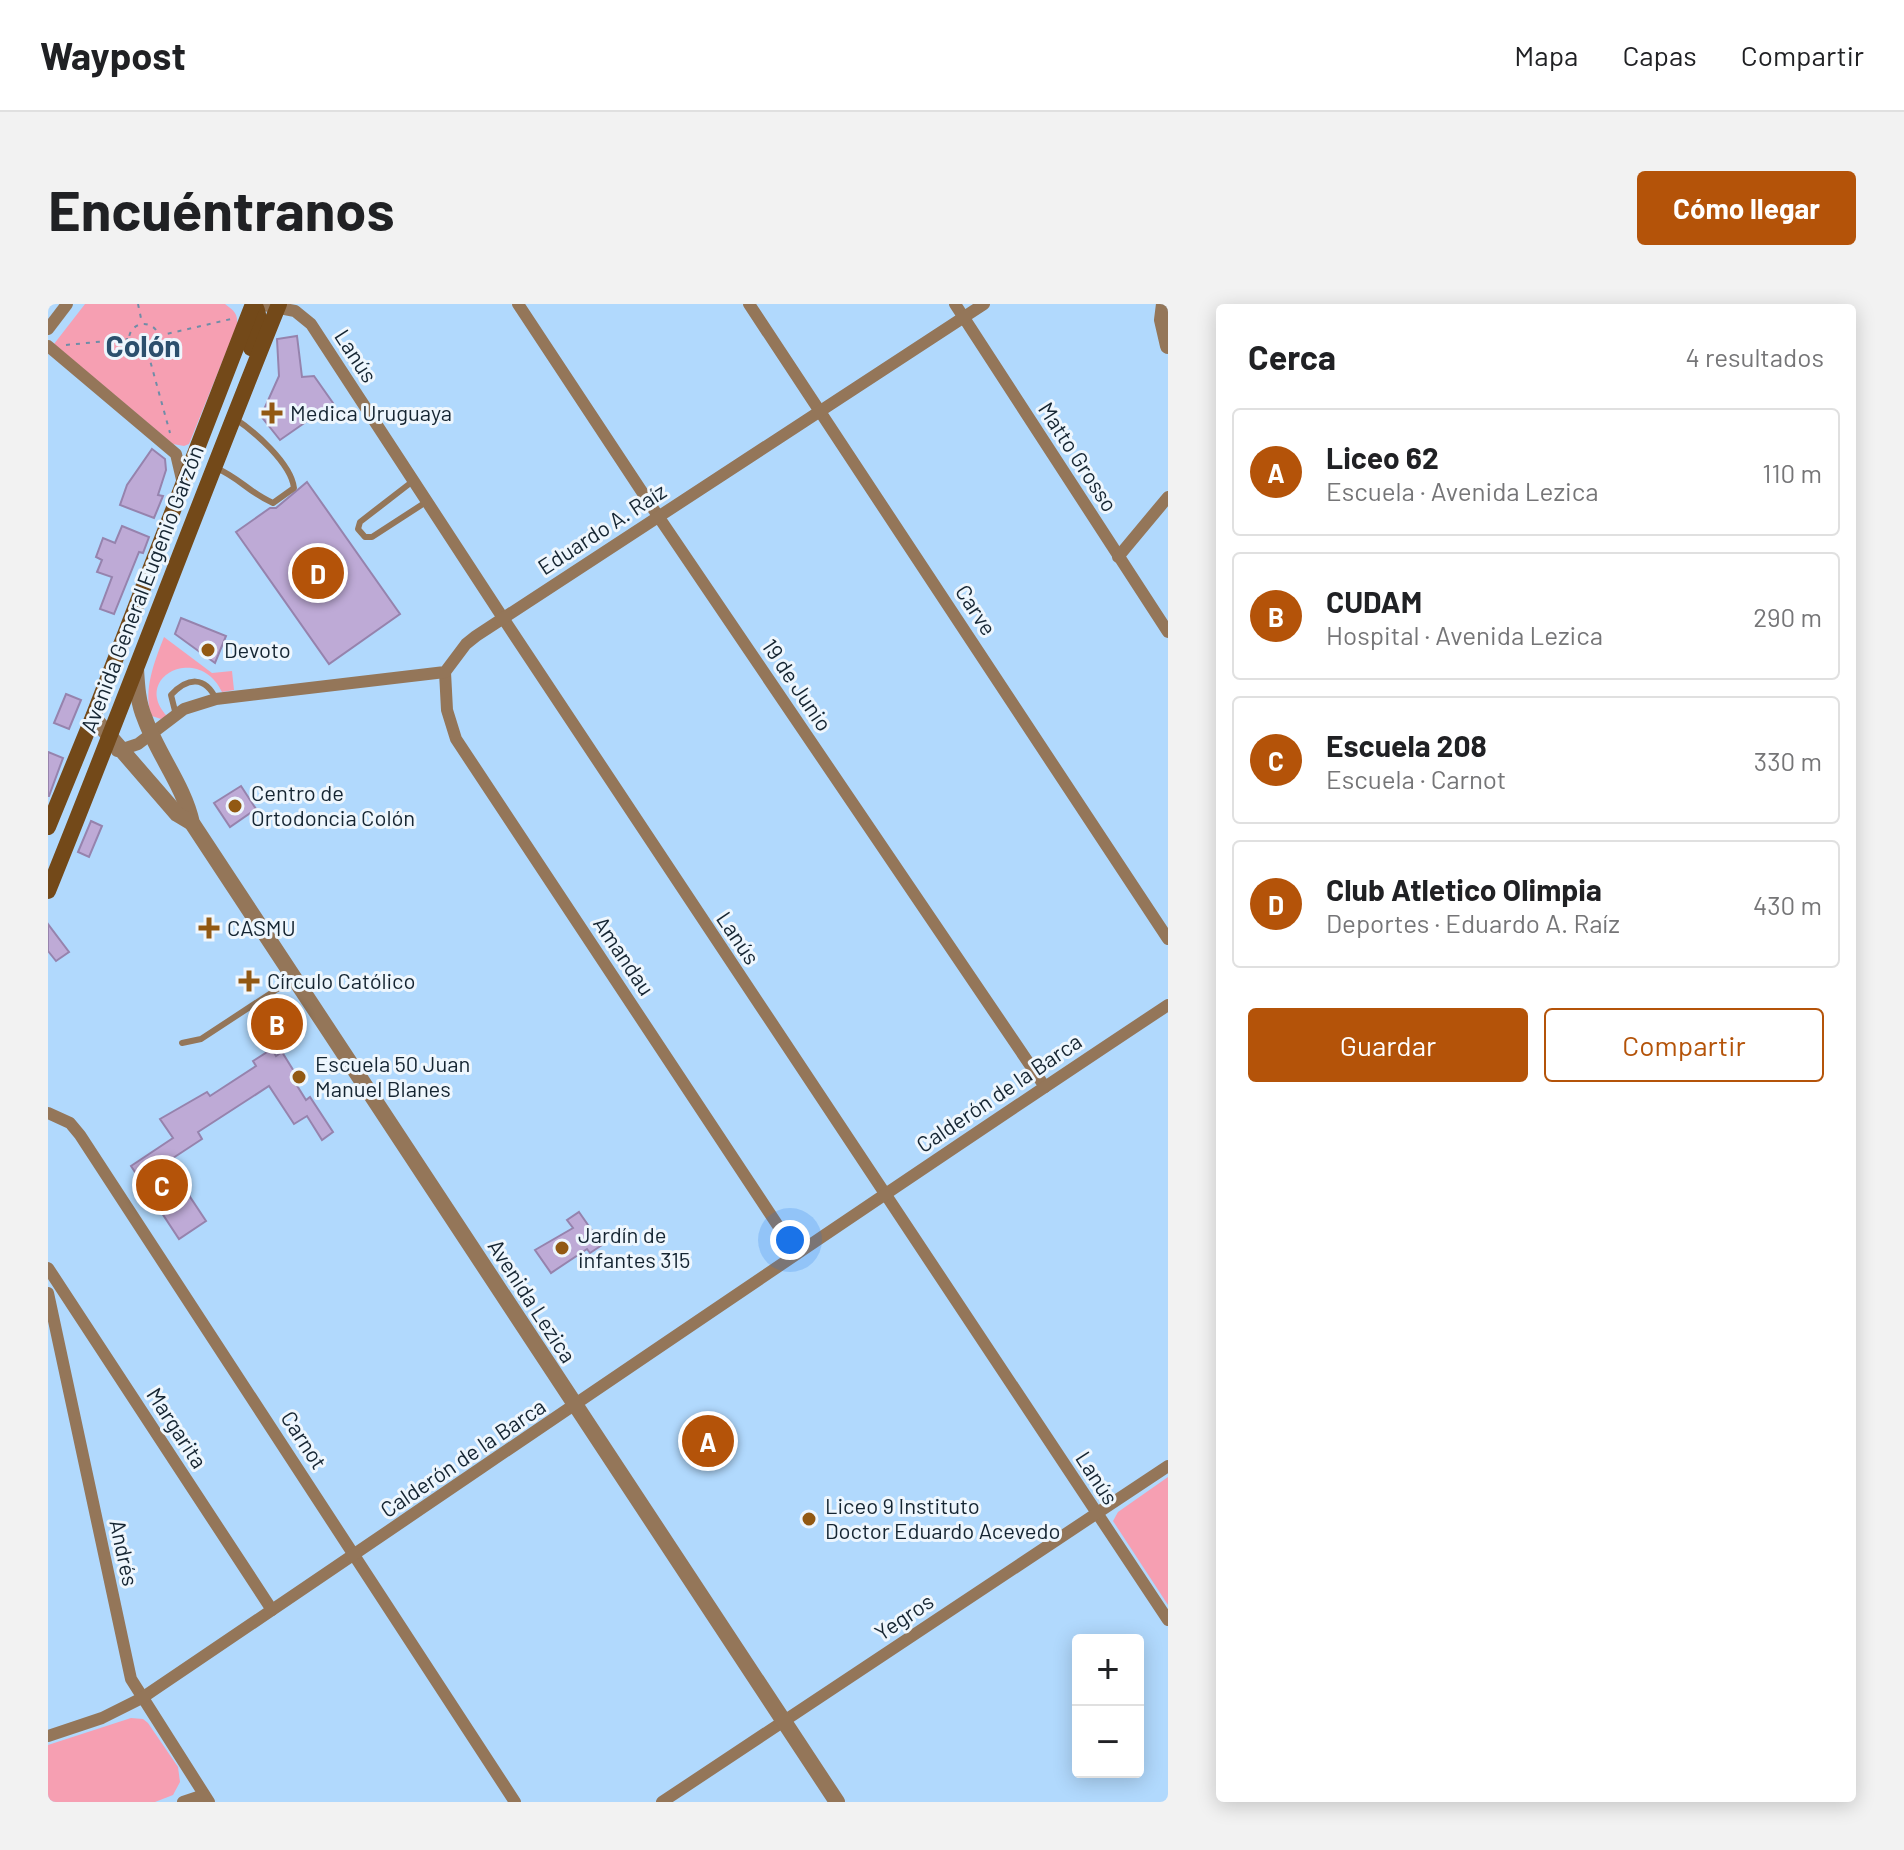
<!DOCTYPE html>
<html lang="es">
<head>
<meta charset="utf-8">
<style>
	body { margin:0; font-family:Barlow,sans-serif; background:#f2f2f2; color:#202124 }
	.controls { position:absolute; right:24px; bottom:24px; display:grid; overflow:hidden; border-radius:8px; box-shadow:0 4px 20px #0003 }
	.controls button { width:72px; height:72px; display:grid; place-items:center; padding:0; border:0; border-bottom:2px solid #e0e0e0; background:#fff; color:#202124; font:40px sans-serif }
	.you { position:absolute; left:742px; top:936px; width:28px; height:28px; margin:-20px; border:6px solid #fff; border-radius:50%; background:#1a73e8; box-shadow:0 0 0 12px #1a73e833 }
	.badge { display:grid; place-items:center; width:52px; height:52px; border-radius:50%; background:#b45309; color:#fff; font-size:26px; font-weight:700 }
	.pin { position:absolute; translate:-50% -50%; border:4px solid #fff; box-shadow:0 2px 8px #0006 }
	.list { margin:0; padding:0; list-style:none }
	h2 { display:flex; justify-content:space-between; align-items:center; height:104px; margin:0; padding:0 32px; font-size:34px }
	h2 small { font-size:26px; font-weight:400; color:#757577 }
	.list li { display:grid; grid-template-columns:52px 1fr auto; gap:24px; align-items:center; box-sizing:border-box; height:128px; margin:0 16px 16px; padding:0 16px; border:2px solid #e0e0e0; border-radius:8px }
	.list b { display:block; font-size:30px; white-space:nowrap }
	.list p { margin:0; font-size:26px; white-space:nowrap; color:#757577 }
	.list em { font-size:26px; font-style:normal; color:#757577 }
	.actions { display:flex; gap:16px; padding:24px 32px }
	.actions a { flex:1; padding:18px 0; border:2px solid #b45309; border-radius:8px; text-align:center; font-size:28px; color:#b45309 }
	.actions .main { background:#b45309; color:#fff }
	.map { position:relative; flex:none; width:1120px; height:1498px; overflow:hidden; border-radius:8px }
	header { display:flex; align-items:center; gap:48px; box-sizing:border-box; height:112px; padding:0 40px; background:#fff; border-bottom:2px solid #e0e0e0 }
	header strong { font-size:38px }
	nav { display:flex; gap:44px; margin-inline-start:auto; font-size:28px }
	.intro { display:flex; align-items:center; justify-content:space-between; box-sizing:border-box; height:192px; padding:0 48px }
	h1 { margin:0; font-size:56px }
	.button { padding:20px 36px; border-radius:8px; background:#b45309; color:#fff; font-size:28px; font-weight:700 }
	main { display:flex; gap:48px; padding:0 48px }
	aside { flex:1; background:#fff; border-radius:8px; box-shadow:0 4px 20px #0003 }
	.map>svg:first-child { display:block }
	.green { fill:#f69fb2 }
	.building { fill:#beaad6; stroke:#9683ad; stroke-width:2 }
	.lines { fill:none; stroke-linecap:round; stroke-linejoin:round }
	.path { stroke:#6f8da7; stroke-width:2; stroke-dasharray:4 6; stroke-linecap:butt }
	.service { stroke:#947659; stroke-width:6 }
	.minor { stroke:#947659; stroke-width:12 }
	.tertiary { stroke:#947659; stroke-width:16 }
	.secondary { stroke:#734919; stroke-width:16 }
	.poi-dot { fill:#925913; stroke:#eef6fd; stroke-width:3 }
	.labels { text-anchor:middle; stroke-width:6; stroke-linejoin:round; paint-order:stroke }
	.street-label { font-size:22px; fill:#152532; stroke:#eef6fd }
	.poi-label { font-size:22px; fill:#152532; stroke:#eef6fd; text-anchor:start }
	.district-label { font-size:30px; font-weight:bold; fill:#2b4f6d; stroke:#eef6fd }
</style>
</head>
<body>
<header>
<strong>Waypost</strong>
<nav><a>Mapa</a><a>Capas</a><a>Compartir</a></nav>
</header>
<div class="intro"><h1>Encuéntranos</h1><a class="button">Cómo llegar</a></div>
<main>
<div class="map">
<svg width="1120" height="1498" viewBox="0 0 1120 1498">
	<rect width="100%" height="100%" fill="#b1d9fd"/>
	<!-- green -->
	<g class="green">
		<path d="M37,0H177C186,7 190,9 189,21L141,140L136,142L125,140L6,40Z"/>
		<path d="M116,333L164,369L184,367L186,386L174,388C151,339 83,373 119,412L113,415L104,412C94,388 107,356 116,333Z"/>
		<path d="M1120,1173V1301L1065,1217L1070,1208Z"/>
		<path d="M83,1414L95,1415L100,1419L130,1463L132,1478L125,1491L107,1498H0V1441Z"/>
	</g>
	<!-- building -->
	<g class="building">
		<path d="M249,32L254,73L266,72L285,99L232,136L213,112L231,72L229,35Z"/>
		<path d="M104,145L117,155L118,166L110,191L115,192L106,214L72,201L79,181Z"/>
		<path d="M259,178L352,310L281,360L188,228L222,204H228Z"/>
		<path d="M74,222L101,233L95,249L91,248L66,310L52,305L64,273L49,268L54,256L48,253L55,234L67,239Z"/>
		<path d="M133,314L178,332L167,359L127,330Z"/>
		<path d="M18,390L33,396L21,425L6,419Z"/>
		<path d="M0,448L15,454L1,492H0Z"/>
		<path d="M193,482L208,505L182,523L166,499Z"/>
		<path d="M43,517L54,522L41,553L30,548Z"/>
		<path d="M0,620L21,648L8,657L0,647Z"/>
		<path d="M224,745L228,752L234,748L247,769L243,772L258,796L262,793L285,828L274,836L259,812L246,820L221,782L150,828L154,835L119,858L158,917L131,935L83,862L125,834L112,815L159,788L162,792L208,762L205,757Z"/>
		<path d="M531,908L554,941L542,949L539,945L503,969L487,946L525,924L519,916Z"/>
	</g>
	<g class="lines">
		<!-- path -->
		<g class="path">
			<path d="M90,0L94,19"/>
			<circle cx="96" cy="35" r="15"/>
			<path d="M110,32L183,15"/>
			<path d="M18,41L80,35"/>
			<path d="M100,49L122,129"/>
		</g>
		<!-- service -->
		<g class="service">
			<path d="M168,164C192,174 200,188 225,199L246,184C243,159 206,127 186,114"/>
			<path d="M365,177L312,218L310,225L317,233H324L378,198"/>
			<path d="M128,411L123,391C140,373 157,372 168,395"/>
			<path d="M134,739L153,735L243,676"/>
		</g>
		<!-- minor -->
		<g class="minor">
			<path d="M211,0L247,7L263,20L455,314L1120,1316"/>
			<path d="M470,0L610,212L997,783"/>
			<path d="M701,0L1120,635"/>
			<path d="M907,0L1120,328"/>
			<path d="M0,25L19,0"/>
			<path d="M0,42L128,150L135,180"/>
			<path d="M1070,253L1120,193"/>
			<path d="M397,368L399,406L408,435L748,949"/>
			<path d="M69,447L90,440L136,405L168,395L397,368L418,340L428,332L936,0"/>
			<path d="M0,809L22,819L32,831L467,1498"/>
			<path d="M0,964L224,1306"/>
			<path d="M0,989L83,1375L161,1498"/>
			<path d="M0,1432L54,1414L94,1394C436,1163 776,929 1120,701"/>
			<path d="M135,1498L156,1491"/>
			<path d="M614,1498L1120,1162"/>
		</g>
		<!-- tertiary -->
		<g class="tertiary">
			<path d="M1116,0L1114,16L1120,42"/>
			<path d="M88,365C89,382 90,399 97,415C110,451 136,482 144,519L789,1498"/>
			<path d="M45,413L129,510L144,519"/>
		</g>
		<!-- secondary -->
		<g class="secondary">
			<path d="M203,44C209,29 215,15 206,0"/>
			<path d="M0,523L45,413L205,0"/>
			<path d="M0,587C79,392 152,195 231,0"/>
		</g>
	</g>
	<!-- markers -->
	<g class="poi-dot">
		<path d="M220 97h8v8h8v8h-8v8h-8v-8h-8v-8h8z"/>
		<circle cx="160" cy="346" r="8"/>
		<circle cx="187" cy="502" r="8"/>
		<path d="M157 612h8v8h8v8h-8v8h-8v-8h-8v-8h8z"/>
		<path d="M197 665h8v8h8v8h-8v8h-8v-8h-8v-8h8z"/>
		<circle cx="251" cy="773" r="8"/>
		<circle cx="514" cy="944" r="8"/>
		<circle cx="761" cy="1215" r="8"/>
	</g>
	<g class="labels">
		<!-- street labels -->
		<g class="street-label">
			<text transform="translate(308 52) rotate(57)" y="8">Lanús</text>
			<text transform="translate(1030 153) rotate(57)" y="8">Matto Grosso</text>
			<text transform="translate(554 225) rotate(-33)" y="8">Eduardo A. Raíz</text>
			<text transform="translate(94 285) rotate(-69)" y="8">Avenida General Eugenio Garzón</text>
			<text transform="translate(928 306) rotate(57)" y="8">Carve</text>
			<text transform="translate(749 381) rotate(56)" y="8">19 de Junio</text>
			<text transform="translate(690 634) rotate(56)" y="8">Lanús</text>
			<text transform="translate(576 652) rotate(56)" y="8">Amandau</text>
			<text transform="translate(951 789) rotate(-34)" y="8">Calderón de la Barca</text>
			<text transform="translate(484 997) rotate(57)" y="8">Avenida Lezica</text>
			<text transform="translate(129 1124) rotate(57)" y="8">Margarita</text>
			<text transform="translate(256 1136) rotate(57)" y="8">Carnot</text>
			<text transform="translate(415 1154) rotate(-34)" y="8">Calderón de la Barca</text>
			<text transform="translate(1049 1174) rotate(57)" y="8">Lanús</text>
			<text transform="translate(76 1249) rotate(78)" y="8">Andrés</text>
			<text transform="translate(856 1313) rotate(-34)" y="8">Yegros</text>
		</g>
		<!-- poi labels -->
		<g class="poi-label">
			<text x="242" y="117">Medica Uruguaya</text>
			<text x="176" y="354">Devoto</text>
			<text x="203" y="497">Centro de<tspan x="203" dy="25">Ortodoncia Colón</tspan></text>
			<text x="179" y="632">CASMU</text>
			<text x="219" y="685">Círculo Católico</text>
			<text x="267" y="768">Escuela 50 Juan<tspan x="267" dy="25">Manuel Blanes</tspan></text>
			<text x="530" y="939">Jardín de<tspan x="530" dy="25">infantes 315</tspan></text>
			<text x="777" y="1210">Liceo 9 Instituto<tspan x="777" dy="25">Doctor Eduardo Acevedo</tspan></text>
		</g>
		<!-- district labels -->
		<g class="district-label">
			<text x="95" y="53">Colón</text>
		</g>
	</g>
</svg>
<div class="controls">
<button>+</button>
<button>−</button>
</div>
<div class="you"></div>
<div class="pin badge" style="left:660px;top:1137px">A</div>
<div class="pin badge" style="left:229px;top:720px">B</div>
<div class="pin badge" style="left:114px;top:881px">C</div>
<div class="pin badge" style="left:270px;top:269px">D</div>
</div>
<aside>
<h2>Cerca<small>4 resultados</small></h2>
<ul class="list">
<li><span class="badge">A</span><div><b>Liceo 62</b><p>Escuela · Avenida Lezica</p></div><em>110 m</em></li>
<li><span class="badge">B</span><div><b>CUDAM</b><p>Hospital · Avenida Lezica</p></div><em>290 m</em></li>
<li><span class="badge">C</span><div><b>Escuela 208</b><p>Escuela · Carnot</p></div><em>330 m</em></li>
<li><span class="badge">D</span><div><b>Club Atletico Olimpia</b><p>Deportes · Eduardo A. Raíz</p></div><em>430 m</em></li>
</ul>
<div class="actions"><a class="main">Guardar</a><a>Compartir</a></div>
</aside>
</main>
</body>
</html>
